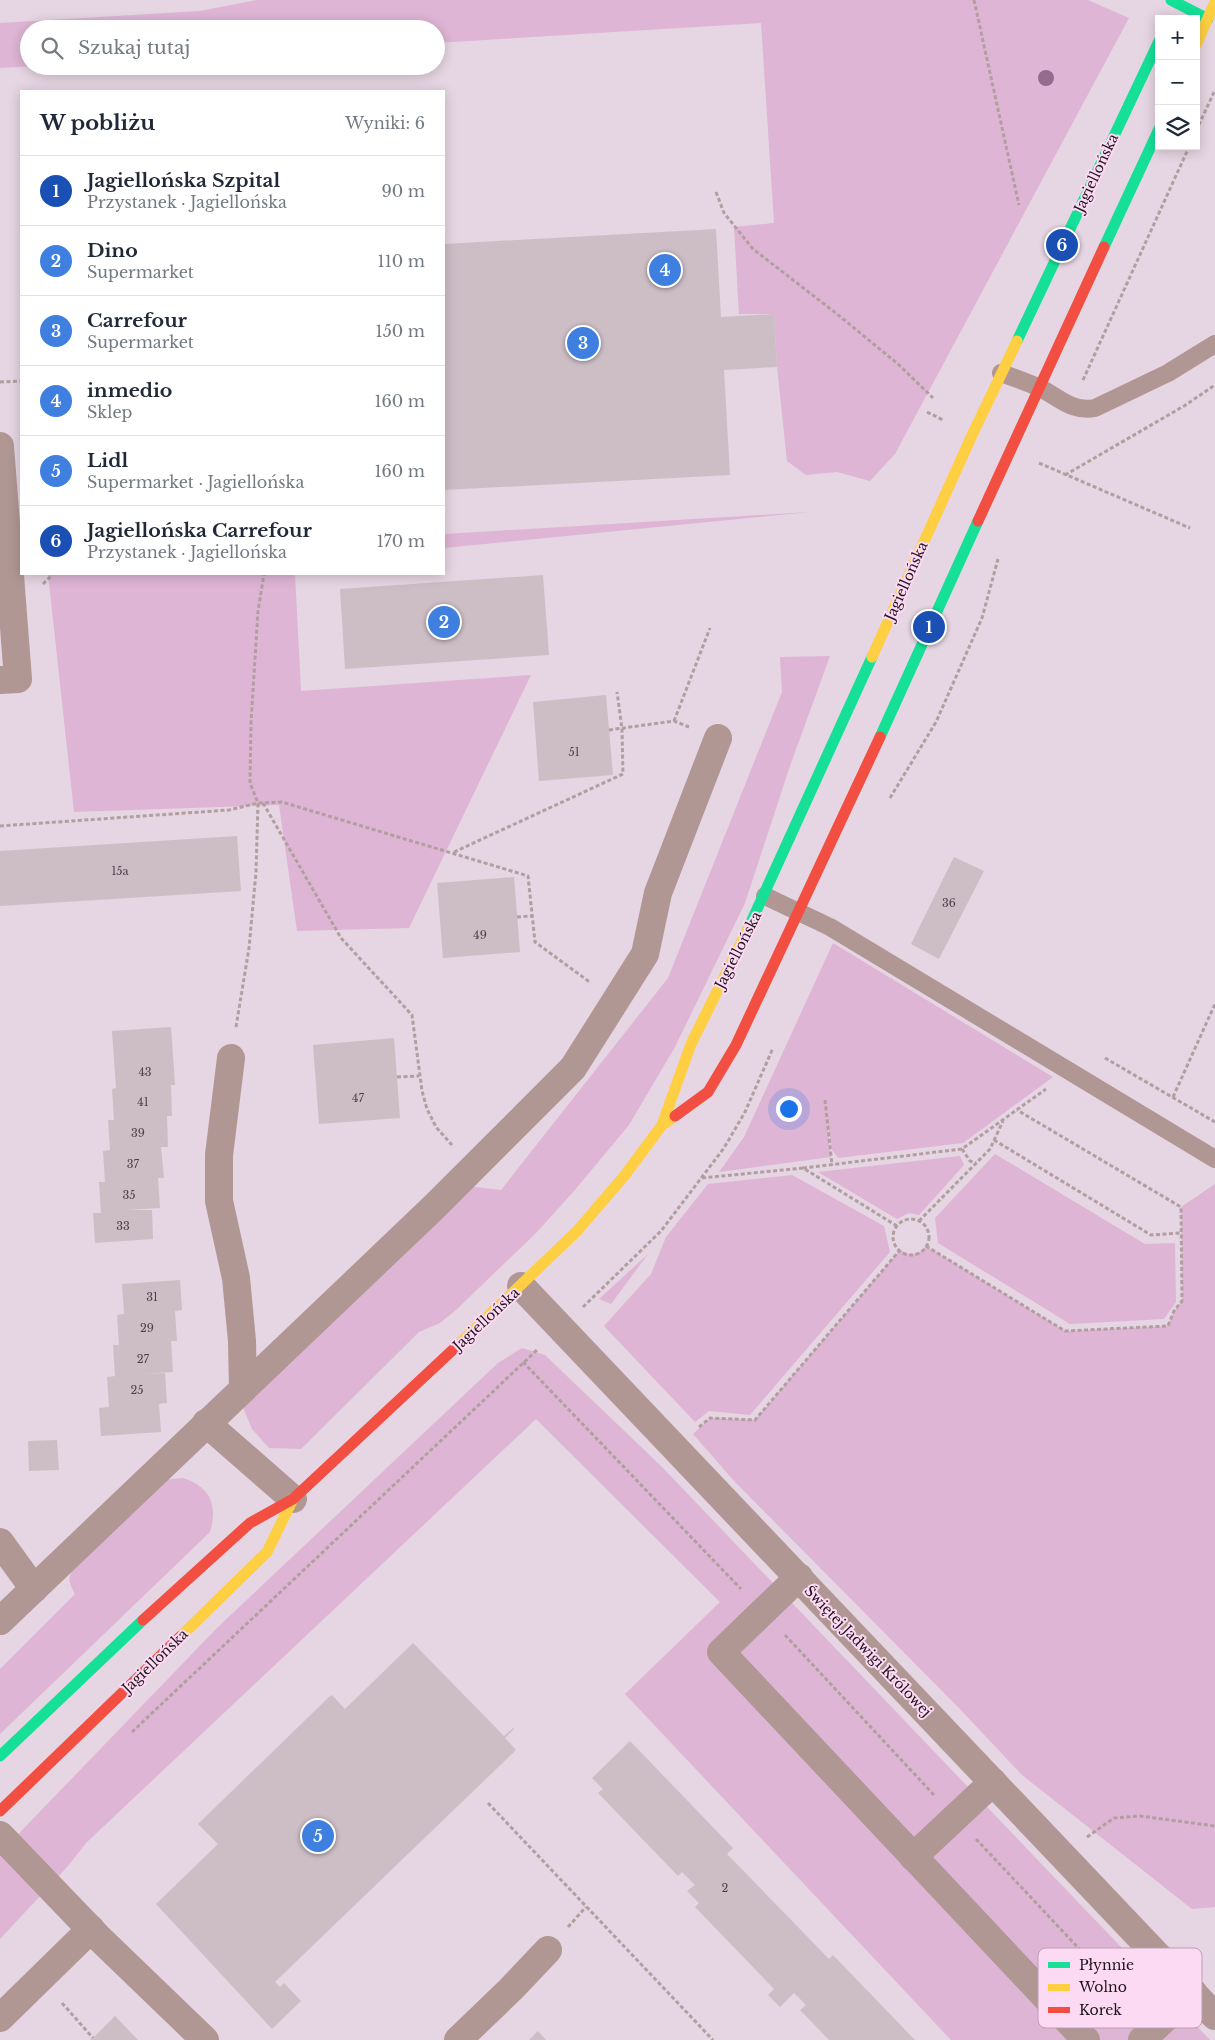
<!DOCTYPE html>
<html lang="pl">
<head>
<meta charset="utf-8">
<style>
	body { margin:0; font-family:"Libre Baskerville",serif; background:#f6f6f7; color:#1f2937 }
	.controls { position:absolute; right:15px; top:15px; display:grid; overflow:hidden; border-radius:0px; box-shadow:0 2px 12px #0003 }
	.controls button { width:45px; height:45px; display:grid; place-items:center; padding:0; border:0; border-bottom:1px solid #e0e1e3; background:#fff; color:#1f2937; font:25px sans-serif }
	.you { position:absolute; left:788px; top:1108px; width:18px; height:18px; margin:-12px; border:4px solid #fff; border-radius:50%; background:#1a73e8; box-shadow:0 0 0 8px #1a73e833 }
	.badge { display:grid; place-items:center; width:32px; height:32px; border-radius:50%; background:#b45309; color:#fff; font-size:16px; font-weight:700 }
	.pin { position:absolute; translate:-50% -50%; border:2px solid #fff; box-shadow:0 1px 5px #0006 }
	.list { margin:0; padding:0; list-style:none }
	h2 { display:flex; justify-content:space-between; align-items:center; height:65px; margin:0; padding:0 20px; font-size:21px }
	h2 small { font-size:16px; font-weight:400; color:#747a83 }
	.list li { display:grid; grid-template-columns:32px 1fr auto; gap:15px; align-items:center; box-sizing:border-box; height:70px; padding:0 20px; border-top:1px solid #e0e1e3 }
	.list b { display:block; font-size:19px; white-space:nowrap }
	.list p { margin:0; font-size:16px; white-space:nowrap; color:#747a83 }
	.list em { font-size:16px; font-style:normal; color:#747a83 }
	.icon { flex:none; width:28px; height:28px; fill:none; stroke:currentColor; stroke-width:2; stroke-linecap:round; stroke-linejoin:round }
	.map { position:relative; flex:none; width:1215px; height:2040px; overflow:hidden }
	.search { position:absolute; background:#fff; box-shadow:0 2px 12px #0003; left:20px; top:20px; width:425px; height:55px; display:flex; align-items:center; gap:12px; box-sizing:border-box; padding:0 18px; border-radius:28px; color:#747a83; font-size:19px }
	.panel { position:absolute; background:#fff; box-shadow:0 2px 12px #0003; left:20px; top:90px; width:425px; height:485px; border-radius:0px }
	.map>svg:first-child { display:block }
	.green { fill:#deb5d5 }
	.building { fill:#cdbec6 }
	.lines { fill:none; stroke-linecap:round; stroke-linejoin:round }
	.path { stroke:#b19fa0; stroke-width:3; stroke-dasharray:4 2.5; stroke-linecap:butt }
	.lane { stroke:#b09794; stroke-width:18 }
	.street { stroke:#b09794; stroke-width:28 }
	.fast { stroke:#16e098; stroke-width:11 }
	.slow { stroke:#ffcf43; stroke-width:11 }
	.jam { stroke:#f24e42; stroke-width:11 }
	.tree { fill:#966c8e }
	.labels { text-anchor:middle; stroke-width:4; stroke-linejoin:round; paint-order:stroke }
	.number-label { font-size:11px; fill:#4b3e47 }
	.street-label { font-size:14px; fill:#20141d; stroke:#fcdaf3 }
	.key { fill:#fcdaf3; stroke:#ba9fb3; stroke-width:1 }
	.key-label { font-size:14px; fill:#20141d }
</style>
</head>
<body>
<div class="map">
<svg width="1215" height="2040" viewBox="0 0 1215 2040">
	<rect width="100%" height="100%" fill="#e6d5e2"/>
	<!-- green -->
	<g class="green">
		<path d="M257,0H1088L1129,18L895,454L870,481L837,472L806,475L787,461L777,367L774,314H739L734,227L774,223L761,23L436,43V29H29V66H37L0,68V23L199,11Z"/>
		<path d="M810,512L444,548V534Z"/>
		<path d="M48,574H295L301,691L531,675L409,928L297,931L279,805L74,812Z"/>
		<path d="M830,656L790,766L745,903L675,1047L629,1125L574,1191L536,1233L456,1310L440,1323L419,1332L301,1449L269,1448L252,1429L242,1405L467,1186L501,1190L668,978L782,692L780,657Z"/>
		<path d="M833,943L1053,1077L963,1143L838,1158L832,1150L827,1119L831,1157L719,1172L744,1137Z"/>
		<path d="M995,1154L1145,1244L1175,1243L1176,1302L1164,1319L1070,1324L938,1243L935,1218Z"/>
		<path d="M960,1156L964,1165L919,1215L909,1213L897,1219L818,1172Z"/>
		<path d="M792,1175L884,1226L890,1252L750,1415L709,1411L695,1422L604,1326L651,1274L666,1237L708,1184Z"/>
		<path d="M1215,1184V1907L1192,1909L1022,1775L958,1707L734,1481L693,1434L710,1418L755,1420L900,1250L911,1255L922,1251L926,1246L1065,1331L1168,1326L1174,1311L1182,1301L1181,1207Z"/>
		<path d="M648,1254L611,1304L599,1299Z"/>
		<path d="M522,1348L545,1355L662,1467L1210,2040H951L625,1694L720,1602L536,1419L86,1843L68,1866L0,1939V1853L217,1628L498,1363Z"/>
		<path d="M183,1478C211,1487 218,1506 210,1532L0,1734V1669L75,1594C66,1579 69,1575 78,1560L162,1480Z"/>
	</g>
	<!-- building -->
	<g class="building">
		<path d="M716,229L721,317L774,314L777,367L724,370L730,475L444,490V244Z"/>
		<path d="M543,575L549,655L345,669L340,589Z"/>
		<path d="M606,695L613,775L539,781L533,702Z"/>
		<path d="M237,836L241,891L0,906V851Z"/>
		<path d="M954,857L984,871L939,959L911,944Z"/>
		<path d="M514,877L520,952L443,958L437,883Z"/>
		<path d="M171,1027L175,1085H171L172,1116H167L168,1147H161L164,1178H158L160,1208L127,1210H152L153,1239L95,1243L93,1213H101L99,1182H105L103,1151L110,1150L108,1120H114L112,1089L116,1088L112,1031Z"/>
		<path d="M394,1038L400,1118L319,1124L313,1045Z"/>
		<path d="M180,1280L182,1310L175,1311L177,1341H171L173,1372L141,1374L165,1373L167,1403L159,1404L161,1432L101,1436L99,1408L109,1407L107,1377L115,1376L113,1345H119L117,1315L124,1314L122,1284Z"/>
		<path d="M57,1440L59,1470L29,1471L28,1441Z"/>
		<path d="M413,1643L504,1736L513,1728L514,1729L505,1738L516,1750L275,1982L280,1987L284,1983L301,2001L272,2029L156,1904L218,1844L198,1824L329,1697L332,1695L345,1709Z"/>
		<path d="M630,1741L733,1848L727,1854L829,1959L833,1955L915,2040H829L800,2010L806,2005L794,1993L780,2007L768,1995L774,1989L695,1907L699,1903L687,1891L695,1885L682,1872L678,1876L598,1793L603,1789L592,1778Z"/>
		<path d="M115,2016L138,2040H90L93,2038Z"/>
		<path d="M538,2031L546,2040H529Z"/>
	</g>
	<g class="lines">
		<!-- path -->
		<g class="path">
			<path d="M974,0L1019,205"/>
			<path d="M1196,131L1215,90"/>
			<path d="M716,192L724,213L753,249L837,314L898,364L933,398"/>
			<path d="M1083,380L1189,147"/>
			<path d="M0,382L21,381"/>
			<path d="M927,412L943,420"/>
			<path d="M1039,463L1190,528"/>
			<path d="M1065,475L1184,406L1215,385"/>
			<path d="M43,584L53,574"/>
			<path d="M674,721L710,628"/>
			<path d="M609,730L674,721L689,727"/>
			<path d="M890,798L936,722L982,618L998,559"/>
			<path d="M263,803L341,938L412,1015L422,1091L427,1109L436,1127L452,1145"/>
			<path d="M0,826L229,810L258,803L282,802L528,876L535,942L591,983"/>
			<path d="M454,852L623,774L622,729L617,692"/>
			<path d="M517,917L533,916"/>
			<path d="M236,1027L249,948L256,872L258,803L250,783L251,722L258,611L264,574"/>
			<path d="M1105,1058L1215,1122"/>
			<path d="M397,1077L419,1076"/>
			<path d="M1173,1097L1215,1004"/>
			<path d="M825,1100L832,1165"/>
			<path d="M994,1140L1151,1235L1181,1233"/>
			<path d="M962,1149L970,1161L976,1163"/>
			<path d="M803,1168L962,1149L1046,1089"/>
			<path d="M702,1178L803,1168L897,1226"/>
			<circle cx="911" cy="1237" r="18"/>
			<path d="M919,1221L990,1149L1003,1121"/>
			<path d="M926,1246L1065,1331L1168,1326L1174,1311L1182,1301L1181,1207L1017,1110"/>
			<path d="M583,1307L661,1231L724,1148L745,1112L773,1048"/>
			<path d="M523,1362L741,1589"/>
			<path d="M699,1427L710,1418L755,1420L900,1250"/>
			<path d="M785,1635L934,1795"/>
			<path d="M132,1732L537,1350"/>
			<path d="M488,1803L713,2040"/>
			<path d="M1087,1837L1114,1818L1140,1816L1215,1826"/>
			<path d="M976,1839L1133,2006"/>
			<path d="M568,1927L586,1907"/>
			<path d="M62,2003L93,2038"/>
		</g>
		<!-- lane -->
		<g class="lane">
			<path d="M1001,373C1015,378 1029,383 1042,389C1061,399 1072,412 1095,408L1168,373L1215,344"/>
			<path d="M765,896L830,927L1215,1159"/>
		</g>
		<!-- street -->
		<g class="street">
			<path d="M0,446L18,679L0,680"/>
			<path d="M231,1058L219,1155V1201L236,1278L242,1341L243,1389"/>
			<path d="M521,1286L1215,2016"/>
			<path d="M206,1423L293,1499"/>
			<path d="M0,1542L34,1589"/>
			<path d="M799,1577L721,1652L1086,2040"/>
			<path d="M0,1621L434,1207L573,1068L645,954L658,893L718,738"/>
			<path d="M0,1835L97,1936L205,2040"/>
			<path d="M913,1857L993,1782"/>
			<path d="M0,2018L91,1929"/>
			<path d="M458,2040L511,1989L548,1950"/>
			<path d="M1142,2040L1193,1992"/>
		</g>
		<!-- fast -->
		<g class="fast">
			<path d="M1171,0L1208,19"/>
			<path d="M1104,247L1159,129"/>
			<path d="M1017,341L1159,41"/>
			<path d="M880,737L978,521"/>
			<path d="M748,929L872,657"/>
			<path d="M0,1756L143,1620"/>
		</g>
		<!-- slow -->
		<g class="slow">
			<path d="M1196,45L1215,2"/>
			<path d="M872,657L973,433L1017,341"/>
			<path d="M662,1125L691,1044L748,929"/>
			<path d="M458,1345L577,1231L625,1175L662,1125L675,1116"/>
			<path d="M181,1636L267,1552L293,1499"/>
		</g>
		<!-- jam -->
		<g class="jam">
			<path d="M978,521L1104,247"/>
			<path d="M675,1116L708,1092L736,1045L880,737"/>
			<path d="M143,1620L250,1523L293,1499L458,1345"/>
			<path d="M0,1811L181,1636"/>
		</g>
	</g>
	<!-- trees -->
	<circle class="tree" cx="1046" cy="78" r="8"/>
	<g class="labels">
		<!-- number labels -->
		<g class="number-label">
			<text x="574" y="756">51</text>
			<text x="120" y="875">15a</text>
			<text x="949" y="907">36</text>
			<text x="480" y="939">49</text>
			<text x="145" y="1076">43</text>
			<text x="358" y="1102">47</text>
			<text x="143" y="1106">41</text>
			<text x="138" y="1137">39</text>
			<text x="133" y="1168">37</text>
			<text x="129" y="1199">35</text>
			<text x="123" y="1230">33</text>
			<text x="152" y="1301">31</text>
			<text x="147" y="1332">29</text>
			<text x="143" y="1363">27</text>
			<text x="137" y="1394">25</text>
			<text x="725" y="1892">2</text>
		</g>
		<!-- street labels -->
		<g class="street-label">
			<text transform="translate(1096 173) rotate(-65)" y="5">Jagiellońska</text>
			<text transform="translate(906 581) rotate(-66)" y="5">Jagiellońska</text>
			<text transform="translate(738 950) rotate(-63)" y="5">Jagiellońska</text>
			<text transform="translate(486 1319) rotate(-43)" y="5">Jagiellońska</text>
			<text transform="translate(868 1651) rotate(46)" y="5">Świętej Jadwigi Królowej</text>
			<text transform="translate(155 1661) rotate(-44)" y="5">Jagiellońska</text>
		</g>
	</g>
	<!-- legend -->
	<rect x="1038" y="1948" width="164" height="80" rx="8" class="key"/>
	<rect x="1048" y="1962" width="22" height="6" fill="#16e098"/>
	<rect x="1048" y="1984" width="22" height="7" fill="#ffcf43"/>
	<rect x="1048" y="2007" width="22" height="6" fill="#f24e42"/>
	<g class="key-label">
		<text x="1079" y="1970">Płynnie</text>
		<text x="1079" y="1992">Wolno</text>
		<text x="1079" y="2015">Korek</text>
	</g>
</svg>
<div class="controls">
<button>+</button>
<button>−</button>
<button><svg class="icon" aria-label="layers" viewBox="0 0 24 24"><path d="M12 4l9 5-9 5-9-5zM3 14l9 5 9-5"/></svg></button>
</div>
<div class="you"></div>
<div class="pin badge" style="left:929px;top:627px;background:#1a4fb4">1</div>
<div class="pin badge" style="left:444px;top:622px;background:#3f7fe0">2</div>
<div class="pin badge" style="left:583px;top:343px;background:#3f7fe0">3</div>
<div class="pin badge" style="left:665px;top:270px;background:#3f7fe0">4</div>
<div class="pin badge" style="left:318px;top:1836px;background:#3f7fe0">5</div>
<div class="pin badge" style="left:1062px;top:245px;background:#1a4fb4">6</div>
<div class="search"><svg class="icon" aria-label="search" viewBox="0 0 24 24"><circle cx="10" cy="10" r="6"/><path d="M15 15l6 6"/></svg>Szukaj tutaj</div>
<section class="panel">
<h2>W pobliżu<small>Wyniki: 6</small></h2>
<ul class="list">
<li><span class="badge" style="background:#1a4fb4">1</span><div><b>Jagiellońska Szpital</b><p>Przystanek · Jagiellońska</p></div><em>90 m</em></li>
<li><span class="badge" style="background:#3f7fe0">2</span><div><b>Dino</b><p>Supermarket</p></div><em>110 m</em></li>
<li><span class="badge" style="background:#3f7fe0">3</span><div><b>Carrefour</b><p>Supermarket</p></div><em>150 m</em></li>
<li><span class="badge" style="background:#3f7fe0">4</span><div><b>inmedio</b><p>Sklep</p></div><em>160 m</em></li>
<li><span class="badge" style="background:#3f7fe0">5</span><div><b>Lidl</b><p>Supermarket · Jagiellońska</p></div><em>160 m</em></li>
<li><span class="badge" style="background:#1a4fb4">6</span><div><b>Jagiellońska Carrefour</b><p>Przystanek · Jagiellońska</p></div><em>170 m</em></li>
</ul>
</section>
</div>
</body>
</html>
